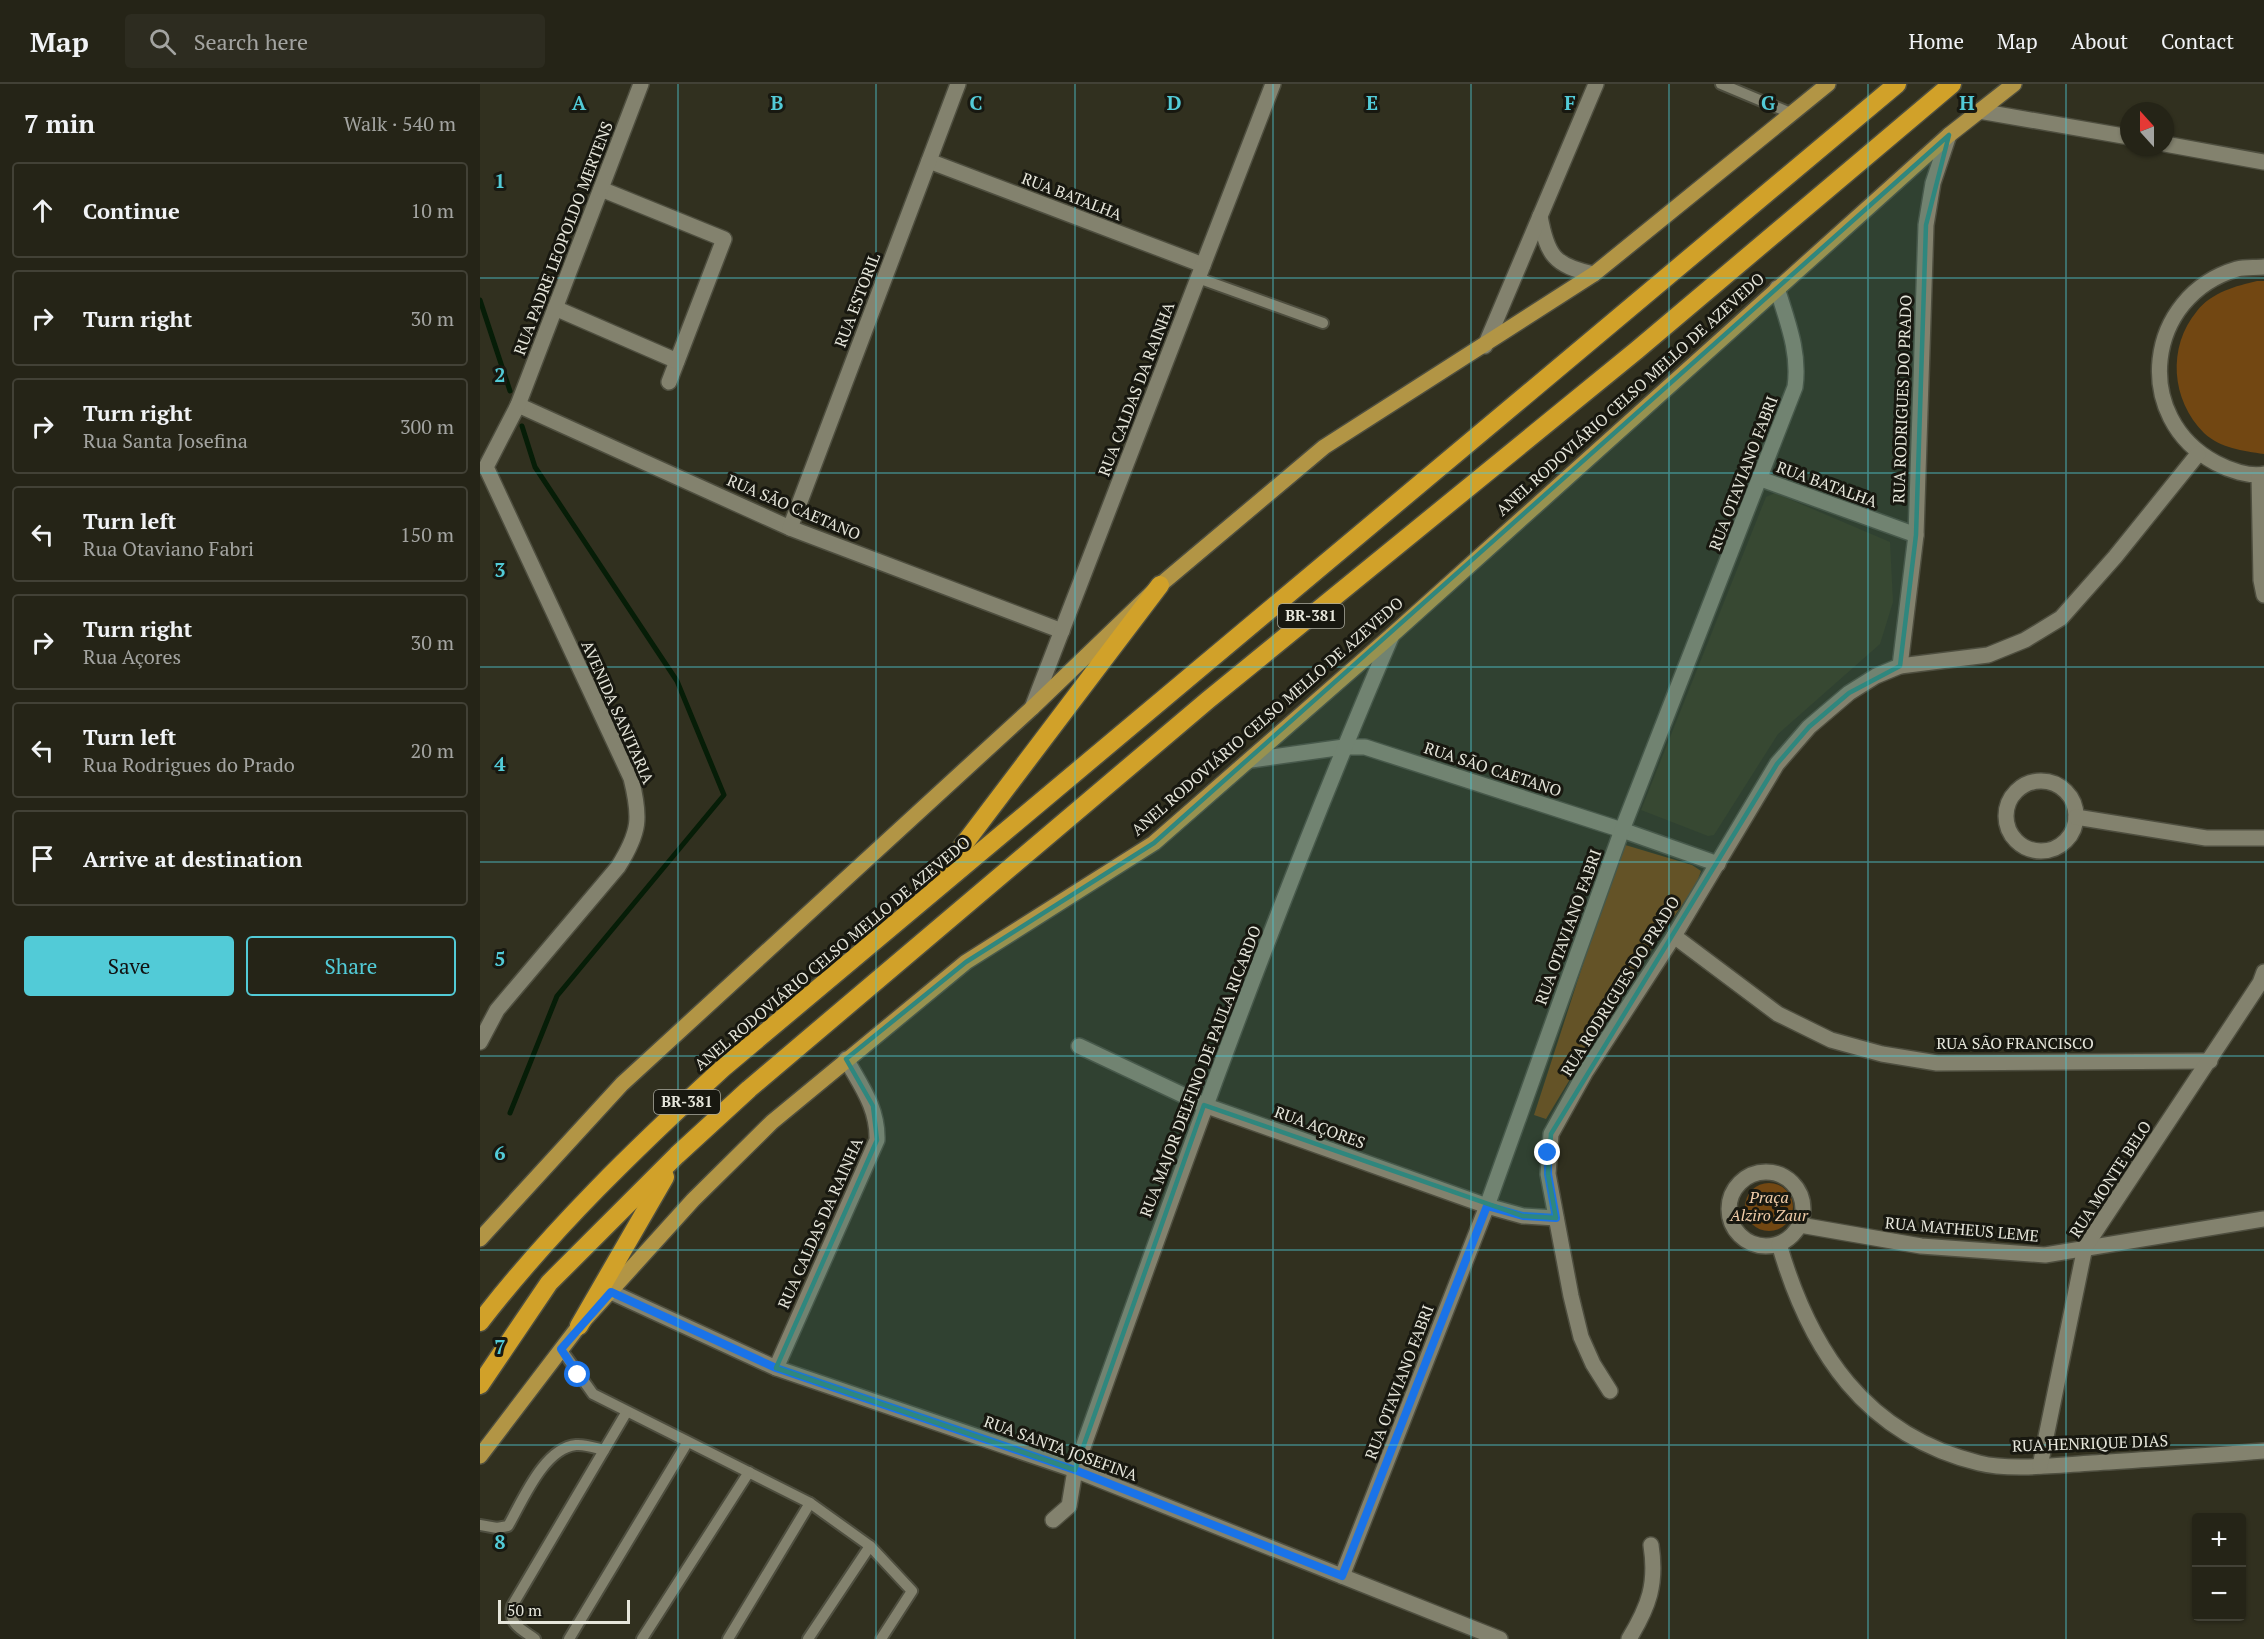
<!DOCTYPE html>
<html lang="en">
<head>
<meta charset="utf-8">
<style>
	body { margin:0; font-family:"PT Serif",serif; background:#2d2c20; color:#f1f3f6 }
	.controls { position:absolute; right:18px; bottom:18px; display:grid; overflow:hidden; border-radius:6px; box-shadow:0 2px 4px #0004 }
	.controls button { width:54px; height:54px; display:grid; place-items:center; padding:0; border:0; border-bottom:2px solid #424136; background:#252417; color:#f1f3f6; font:30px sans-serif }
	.compass { position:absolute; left:1640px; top:18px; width:54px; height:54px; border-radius:50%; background:#252417; box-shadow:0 2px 4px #0004; rotate:339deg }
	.scale { position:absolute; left:18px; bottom:15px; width:132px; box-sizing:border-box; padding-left:6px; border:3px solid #e6e6db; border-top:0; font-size:16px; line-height:21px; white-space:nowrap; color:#e6e6db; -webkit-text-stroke:4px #181810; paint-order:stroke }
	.stop { position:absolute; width:18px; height:18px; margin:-14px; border:4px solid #1a73e8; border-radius:50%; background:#fff }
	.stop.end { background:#1a73e8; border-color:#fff; box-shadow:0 2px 6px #0008 }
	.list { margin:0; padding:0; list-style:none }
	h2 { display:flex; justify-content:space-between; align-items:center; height:78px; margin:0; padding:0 24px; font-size:26px }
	h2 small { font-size:20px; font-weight:400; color:#a3a4a1 }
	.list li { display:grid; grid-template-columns:39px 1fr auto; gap:18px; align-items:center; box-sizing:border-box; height:96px; margin:0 12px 12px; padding:0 12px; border:2px solid #424136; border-radius:6px }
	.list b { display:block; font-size:22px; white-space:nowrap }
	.list p { margin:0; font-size:20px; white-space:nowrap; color:#a3a4a1 }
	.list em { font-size:20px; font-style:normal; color:#a3a4a1 }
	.actions { display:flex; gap:12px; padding:18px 24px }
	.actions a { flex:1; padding:14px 0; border:2px solid #52cbd7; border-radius:6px; text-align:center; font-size:21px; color:#52cbd7 }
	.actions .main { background:#52cbd7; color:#111 }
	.icon { flex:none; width:33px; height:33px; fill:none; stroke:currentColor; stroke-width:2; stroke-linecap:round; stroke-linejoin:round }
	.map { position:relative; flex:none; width:1784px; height:1555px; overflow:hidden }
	header { display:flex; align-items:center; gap:36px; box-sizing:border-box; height:84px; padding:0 30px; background:#252417; border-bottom:2px solid #424136 }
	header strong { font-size:28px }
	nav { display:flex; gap:33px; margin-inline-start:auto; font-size:21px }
	.search { width:420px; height:54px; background:#2d2c20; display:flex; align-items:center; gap:15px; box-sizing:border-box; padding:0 21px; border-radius:6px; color:#a3a4a1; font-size:22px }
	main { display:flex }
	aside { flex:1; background:#252417 }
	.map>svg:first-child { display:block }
	.built { fill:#3a3920 }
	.green { fill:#724712 }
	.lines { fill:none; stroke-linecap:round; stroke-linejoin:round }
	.stream { stroke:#061d07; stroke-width:5 }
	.service-casing { stroke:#4e4e3f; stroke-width:14 }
	.minor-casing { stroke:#4e4e3f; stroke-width:18 }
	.tertiary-casing { stroke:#4e4e3f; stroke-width:18 }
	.primary-casing { stroke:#4e4e3f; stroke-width:18 }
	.motorway-casing { stroke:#4e4e3f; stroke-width:21 }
	.service { stroke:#83826e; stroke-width:10 }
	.minor { stroke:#83826e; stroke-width:15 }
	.tertiary { stroke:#83826e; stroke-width:15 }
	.primary { stroke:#b29545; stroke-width:15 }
	.motorway { stroke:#d1a129; stroke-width:18 }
	.route { stroke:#1a73e8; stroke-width:8 }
	.marked { fill:#2f877e; fill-opacity:0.2; stroke:#2f877e; stroke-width:4.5; stroke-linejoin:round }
	.grid { fill:none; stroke:#52cbd7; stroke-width:1.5; stroke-opacity:0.55 }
	.labels { text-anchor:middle; stroke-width:6; stroke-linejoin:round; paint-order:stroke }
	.shield { fill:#181810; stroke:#a8a89e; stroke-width:1.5 }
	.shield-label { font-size:15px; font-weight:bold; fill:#e6e6db }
	.street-label { font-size:16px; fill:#e6e6db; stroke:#181810 }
	.park-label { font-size:16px; font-style:italic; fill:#f1cca8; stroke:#181810 }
	.grid-label { font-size:20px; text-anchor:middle; font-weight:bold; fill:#52cbd7; stroke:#181810; stroke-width:6; stroke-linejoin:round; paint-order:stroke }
</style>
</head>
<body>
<header>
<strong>Map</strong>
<div class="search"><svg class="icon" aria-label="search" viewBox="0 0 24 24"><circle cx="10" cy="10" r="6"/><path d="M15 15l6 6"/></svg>Search here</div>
<nav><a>Home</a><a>Map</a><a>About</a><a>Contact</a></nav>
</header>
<main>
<aside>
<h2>7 min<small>Walk · 540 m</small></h2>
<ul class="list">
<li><svg class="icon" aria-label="ahead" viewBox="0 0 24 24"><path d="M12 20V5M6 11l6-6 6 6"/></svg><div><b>Continue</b></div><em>10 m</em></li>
<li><svg class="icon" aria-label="right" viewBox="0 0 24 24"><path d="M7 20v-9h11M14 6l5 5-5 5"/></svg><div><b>Turn right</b></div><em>30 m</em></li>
<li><svg class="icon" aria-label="right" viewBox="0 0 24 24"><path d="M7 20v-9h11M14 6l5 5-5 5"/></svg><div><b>Turn right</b><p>Rua Santa Josefina</p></div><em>300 m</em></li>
<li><svg class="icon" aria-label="left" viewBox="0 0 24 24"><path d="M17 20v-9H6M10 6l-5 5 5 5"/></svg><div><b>Turn left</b><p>Rua Otaviano Fabri</p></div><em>150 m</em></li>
<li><svg class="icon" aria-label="right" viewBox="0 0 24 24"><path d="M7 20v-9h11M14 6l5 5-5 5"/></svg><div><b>Turn right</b><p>Rua Açores</p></div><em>30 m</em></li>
<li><svg class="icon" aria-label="left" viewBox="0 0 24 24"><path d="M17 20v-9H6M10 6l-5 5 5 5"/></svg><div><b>Turn left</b><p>Rua Rodrigues do Prado</p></div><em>20 m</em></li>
<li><svg class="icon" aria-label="arrive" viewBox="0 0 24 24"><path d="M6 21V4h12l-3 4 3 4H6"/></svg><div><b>Arrive at destination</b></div></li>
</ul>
<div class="actions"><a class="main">Save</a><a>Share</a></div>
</aside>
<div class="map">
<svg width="1784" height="1555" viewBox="0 0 1784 1555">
	<rect width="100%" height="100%" fill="#31301f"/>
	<!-- built -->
	<path class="built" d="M1295,409L1410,458L1413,518L1400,560L1298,650L1234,751L1228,752L1161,726L1286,413Z"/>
	<!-- green -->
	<g class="green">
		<path d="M1777,197H1784V370C1763,367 1740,364 1724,349C1691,316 1687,263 1717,227C1732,208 1756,202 1777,197Z"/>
		<path d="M1142,760L1212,781L1221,787L1216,801L1146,902L1066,1035L1054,1031Z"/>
		<circle cx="1289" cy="1123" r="24"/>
	</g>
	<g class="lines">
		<!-- stream -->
		<g class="stream">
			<path d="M0,216L30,307"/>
			<path d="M30,1029L77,912L244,711L197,597L55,383L42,342"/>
		</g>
		<defs>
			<g id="service">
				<path d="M1241,0L1313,30"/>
				<path d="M718,194L843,239"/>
				<path d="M81,1265L113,1310L330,1419L248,1555"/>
				<path d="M0,1441L17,1444L28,1442C43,1416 64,1364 96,1361C105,1360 116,1364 124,1366"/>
				<path d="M390,1462L432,1507L401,1555"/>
				<path d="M55,1555C41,1545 28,1540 32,1522L146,1329"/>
				<path d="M89,1555L207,1359"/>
				<path d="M162,1555L269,1388"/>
				<path d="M328,1555L390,1462L330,1419"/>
			</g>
			<g id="minor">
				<path d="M449,77L723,181"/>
				<path d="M121,105L244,155L189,298"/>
				<path d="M1784,183C1775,184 1765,183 1757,185C1665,212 1651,334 1736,379C1749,386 1769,393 1784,390"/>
				<path d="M75,224L197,277"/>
				<path d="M38,321L310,444L582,547"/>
				<path d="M1779,391L1781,496L1784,511"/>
				<path d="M1281,395L1436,451"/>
				<path d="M310,444L478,0"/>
				<path d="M1420,582L1436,451L1446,141L1453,99L1469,51"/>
				<path d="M552,624L793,0"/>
				<path d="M771,676L864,663H885L1142,746L1238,780"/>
				<circle cx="1561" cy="732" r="35"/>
				<path d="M1596,733L1726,754H1784"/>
				<path d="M1194,852L1298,930L1351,956L1402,970L1457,979L1730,977"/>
				<path d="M0,958L17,926L138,783C160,748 161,734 151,694L6,383L38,321L161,0"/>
				<path d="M599,962L724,1021L1007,1122L1043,1132L1076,1134"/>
				<circle cx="1286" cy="1125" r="37"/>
				<path d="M1320,1141L1441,1162L1565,1171L1784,1135"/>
				<path d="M1299,1160C1330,1267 1385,1351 1499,1379C1530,1387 1579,1381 1612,1379C1669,1375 1727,1372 1784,1367"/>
				<path d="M131,1208L296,1284L595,1386L1020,1555"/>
				<path d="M296,1284L397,1056C398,1024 381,1002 366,975"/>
				<path d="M1130,1307L1113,1280L1101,1253L1091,1212L1068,1090L1071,1050L1105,989L1194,852L1297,680L1329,643L1369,609L1396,592L1420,582L1508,571L1545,556L1581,534L1635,473L1718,370"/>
				<path d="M1560,1382L1605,1163L1780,899L1784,888"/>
				<path d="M573,1436L589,1422L595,1386C694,1106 794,825 912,551"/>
				<path d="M862,1492L1007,1122L1142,746L1315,303C1320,268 1307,237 1297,204"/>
				<path d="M1149,1555C1169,1522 1177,1500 1171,1461"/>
			</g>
			<g id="tertiary">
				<path d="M1499,27L1649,53"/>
				<path d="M1685,60L1784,78"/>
				<path d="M1060,132C1067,171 1074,182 1114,190"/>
				<path d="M1005,262L1116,0"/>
			</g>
			<g id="primary">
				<path d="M0,1155L142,1000L552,624L680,501L844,363L1114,190L1348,0"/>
				<path d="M0,1372L99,1242L213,1116L292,1038L486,878L674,759L912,551L1469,51L1534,0"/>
			</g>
			<g id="motorway">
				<path d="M456,797L680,501"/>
				<path d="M0,1238C72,1145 157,1063 243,984L1417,0"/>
				<path d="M99,1242L185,1093"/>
				<path d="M0,1301L69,1199L197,1071L269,1005L728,616L1157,266L1472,0"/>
			</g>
		</defs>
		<!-- service casing -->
		<use href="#service" class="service-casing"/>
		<!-- minor casing -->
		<use href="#minor" class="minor-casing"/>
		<!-- tertiary casing -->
		<use href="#tertiary" class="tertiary-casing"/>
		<!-- primary casing -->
		<use href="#primary" class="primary-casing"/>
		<!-- motorway casing -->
		<use href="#motorway" class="motorway-casing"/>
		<!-- service -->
		<use href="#service" class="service"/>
		<!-- minor -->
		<use href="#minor" class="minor"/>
		<!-- tertiary -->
		<use href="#tertiary" class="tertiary"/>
		<!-- primary -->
		<use href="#primary" class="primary"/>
		<!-- motorway -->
		<use href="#motorway" class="motorway"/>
	</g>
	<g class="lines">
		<!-- route -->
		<path class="route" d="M98,1291L81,1265L131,1208L296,1284L595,1386L862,1492L1007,1122L1043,1132L1076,1134L1068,1090V1069"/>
	</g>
	<!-- marked area -->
	<path class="marked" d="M1469,51L1446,141L1436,451L1420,582L1369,609L1329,643L1297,680L1071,1050L1068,1090L1076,1134L1043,1132L724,1021L595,1386L296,1284L397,1056L393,1022L366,975L486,878L674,759Z"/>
	<!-- grid -->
	<path class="grid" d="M198,0V1555M396,0V1555M595,0V1555M793,0V1555M991,0V1555M1189,0V1555M1388,0V1555M1586,0V1555M0,194H1784M0,389H1784M0,583H1784M0,778H1784M0,972H1784M0,1166H1784M0,1361H1784"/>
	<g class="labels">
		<!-- shield labels -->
		<g class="shield">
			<rect x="798" y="520" width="66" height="24" rx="4.5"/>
			<rect x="174" y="1006" width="66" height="24" rx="4.5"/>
		</g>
		<g class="shield-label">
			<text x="831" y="537">BR-381</text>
			<text x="207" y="1023">BR-381</text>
		</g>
		<!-- street labels -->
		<g class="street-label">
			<text transform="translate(592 112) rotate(21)" y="6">RUA BATALHA</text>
			<text transform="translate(83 154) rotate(-69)" y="6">RUA PADRE LEOPOLDO MERTENS</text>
			<text transform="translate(377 216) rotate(-69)" y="6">RUA ESTORIL</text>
			<text transform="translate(656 305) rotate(-69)" y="6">RUA CALDAS DA RAINHA</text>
			<text transform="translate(1150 310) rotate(-42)" y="6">ANEL RODOVIÁRIO CELSO MELLO DE AZEVEDO</text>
			<text transform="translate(1422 315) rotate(-88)" y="6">RUA RODRIGUES DO PRADO</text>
			<text transform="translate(1263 389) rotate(-69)" y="6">RUA OTAVIANO FABRI</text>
			<text transform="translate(1347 400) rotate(20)" y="6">RUA BATALHA</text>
			<text transform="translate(314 423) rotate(23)" y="6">RUA SÃO CAETANO</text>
			<text transform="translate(138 628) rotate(66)" y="6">AVENIDA SANITARIA</text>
			<text transform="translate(787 632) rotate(-41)" y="6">ANEL RODOVIÁRIO CELSO MELLO DE AZEVEDO</text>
			<text transform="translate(1013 685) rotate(18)" y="6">RUA SÃO CAETANO</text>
			<text transform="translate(1088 843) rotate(-70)" y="6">RUA OTAVIANO FABRI</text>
			<text transform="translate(352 869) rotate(-40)" y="6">ANEL RODOVIÁRIO CELSO MELLO DE AZEVEDO</text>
			<text transform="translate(1140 902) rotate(-58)" y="6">RUA RODRIGUES DO PRADO</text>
			<text x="1535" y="965">RUA SÃO FRANCISCO</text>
			<text transform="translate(720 987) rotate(-69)" y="6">RUA MAJOR DELFINO DE PAULA RICARDO</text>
			<text transform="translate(840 1043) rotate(20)" y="6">RUA AÇORES</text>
			<text transform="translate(1630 1095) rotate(-57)" y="6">RUA MONTE BELO</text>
			<text transform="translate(340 1139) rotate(-66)" y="6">RUA CALDAS DA RAINHA</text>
			<text transform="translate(1482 1145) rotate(5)" y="6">RUA MATHEUS LEME</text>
			<text transform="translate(919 1298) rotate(-69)" y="6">RUA OTAVIANO FABRI</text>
			<text transform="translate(1610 1359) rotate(-2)" y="6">RUA HENRIQUE DIAS</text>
			<text transform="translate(581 1364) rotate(20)" y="6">RUA SANTA JOSEFINA</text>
		</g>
		<!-- park labels -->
		<g class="park-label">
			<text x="1289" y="1119">Praça<tspan x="1289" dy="18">Alziro Zaur</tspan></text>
		</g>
	</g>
	<g class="grid-label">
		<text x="99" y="26">A</text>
		<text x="297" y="26">B</text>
		<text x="496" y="26">C</text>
		<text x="694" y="26">D</text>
		<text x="892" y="26">E</text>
		<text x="1090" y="26">F</text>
		<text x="1288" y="26">G</text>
		<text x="1487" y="26">H</text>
		<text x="20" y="104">1</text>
		<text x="20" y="298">2</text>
		<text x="20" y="493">3</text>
		<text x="20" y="687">4</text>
		<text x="20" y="882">5</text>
		<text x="20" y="1076">6</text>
		<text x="20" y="1270">7</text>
		<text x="20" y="1465">8</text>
	</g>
</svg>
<div class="controls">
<button>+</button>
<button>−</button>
</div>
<svg class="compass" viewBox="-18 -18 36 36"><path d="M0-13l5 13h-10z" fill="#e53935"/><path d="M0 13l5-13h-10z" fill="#a3a4a1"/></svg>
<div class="scale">50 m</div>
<div class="stop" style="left:98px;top:1291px"></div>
<div class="stop end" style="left:1068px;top:1069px"></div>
</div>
</main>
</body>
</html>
